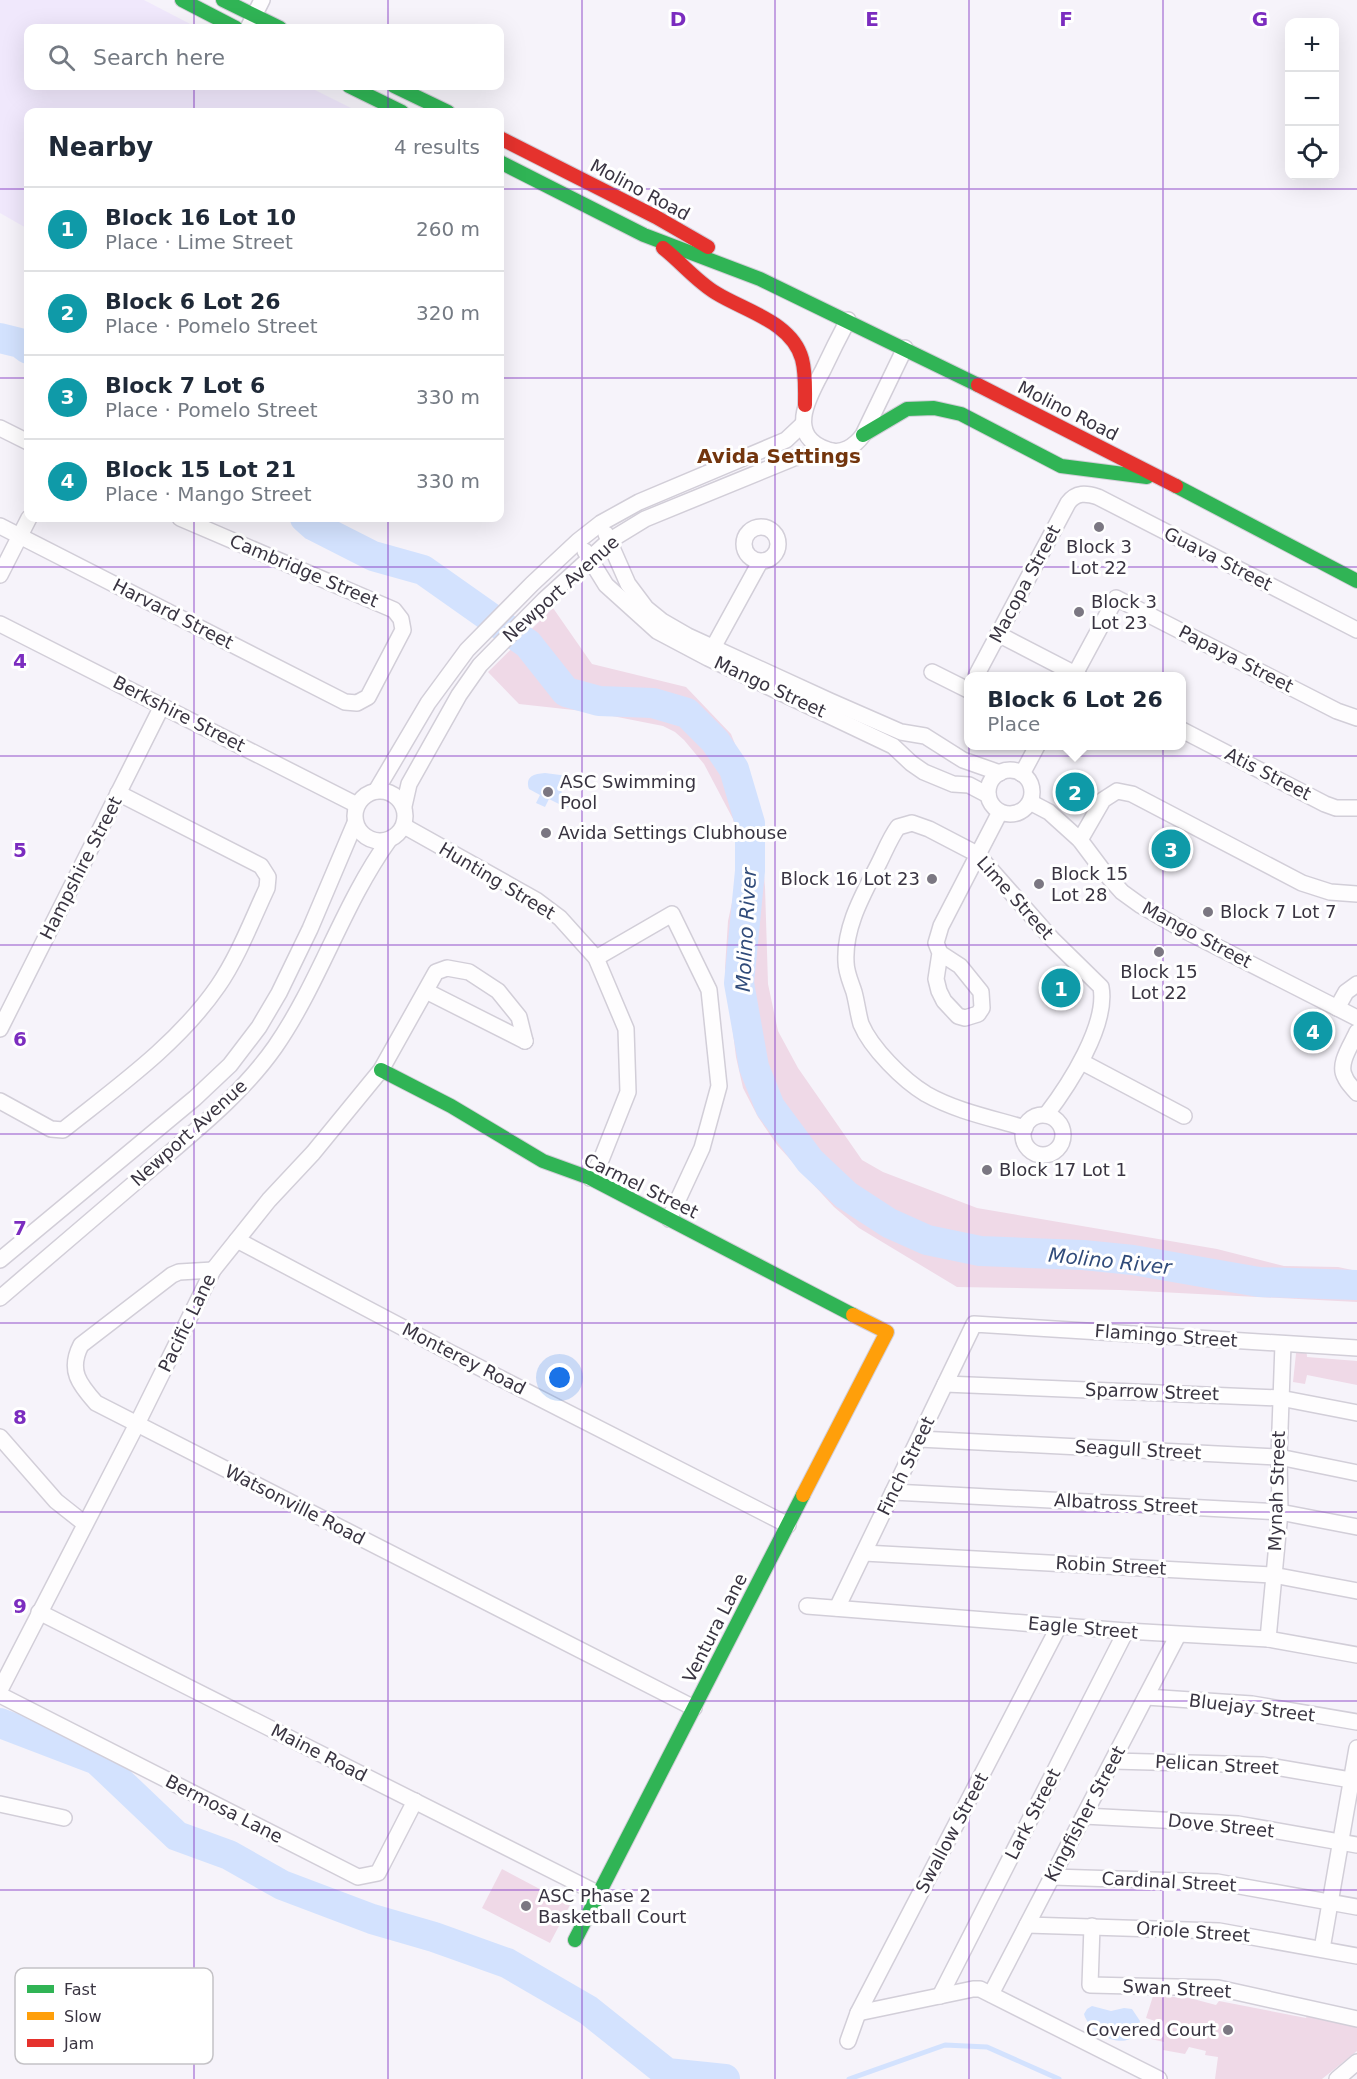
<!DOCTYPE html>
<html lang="en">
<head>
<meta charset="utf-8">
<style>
	body { margin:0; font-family:"DejaVu Sans",sans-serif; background:#f6f6f7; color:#1f2937 }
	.controls { position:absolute; right:18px; top:18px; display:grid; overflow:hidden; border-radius:12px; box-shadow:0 6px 24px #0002 }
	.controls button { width:54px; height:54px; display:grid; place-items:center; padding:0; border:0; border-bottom:2px solid #e0e1e3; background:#fff; color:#1f2937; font:30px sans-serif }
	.you { position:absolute; left:560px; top:1378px; width:21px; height:21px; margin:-15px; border:4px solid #fff; border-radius:50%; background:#1a73e8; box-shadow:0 0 0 9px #1a73e833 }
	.badge { display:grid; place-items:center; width:39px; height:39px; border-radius:50%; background:#7b7782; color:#fff; font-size:20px; font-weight:700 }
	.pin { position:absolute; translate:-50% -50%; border:3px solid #fff; box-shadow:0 2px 6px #0006 }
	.popup { position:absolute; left:964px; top:672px; width:222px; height:78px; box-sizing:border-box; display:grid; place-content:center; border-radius:12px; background:#fff; filter:drop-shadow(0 2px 4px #0005); font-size:20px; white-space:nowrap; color:#747a83 }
	.popup b { font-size:22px; color:#1f2937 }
	.popup::after { content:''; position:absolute; left:50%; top:100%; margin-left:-12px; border:12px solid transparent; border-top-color:#fff }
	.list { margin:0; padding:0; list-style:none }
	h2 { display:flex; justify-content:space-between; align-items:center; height:78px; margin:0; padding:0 24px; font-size:26px }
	h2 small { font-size:20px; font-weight:400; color:#747a83 }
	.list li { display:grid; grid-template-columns:39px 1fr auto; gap:18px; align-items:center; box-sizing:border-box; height:84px; padding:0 24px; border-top:2px solid #e0e1e3 }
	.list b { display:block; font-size:22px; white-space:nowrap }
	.list p { margin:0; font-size:20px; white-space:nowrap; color:#747a83 }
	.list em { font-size:20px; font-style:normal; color:#747a83 }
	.icon { flex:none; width:33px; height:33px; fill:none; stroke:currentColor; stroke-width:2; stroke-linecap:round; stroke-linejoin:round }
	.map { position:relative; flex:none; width:1357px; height:2079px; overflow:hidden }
	.search { position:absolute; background:#fff; box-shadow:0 6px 24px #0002; left:24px; top:24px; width:480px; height:66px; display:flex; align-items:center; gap:15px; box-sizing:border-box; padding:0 21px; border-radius:12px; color:#747a83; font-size:22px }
	.panel { position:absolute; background:#fff; box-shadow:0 6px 24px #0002; left:24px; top:108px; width:480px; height:414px; border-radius:12px }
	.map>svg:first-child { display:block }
	.built { fill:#f0e8fc }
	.green { fill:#efd9e7 }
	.water { fill:#d3e2fe }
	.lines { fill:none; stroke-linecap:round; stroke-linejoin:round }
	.stream { stroke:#d3e2fe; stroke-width:5 }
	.river { stroke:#d3e2fe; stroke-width:30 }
	.street-casing { stroke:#d2ced8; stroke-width:18 }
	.fast-casing { stroke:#d2ced8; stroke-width:16 }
	.slow-casing { stroke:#d2ced8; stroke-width:16 }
	.jam-casing { stroke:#d2ced8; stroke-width:16 }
	.street { stroke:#fefdfe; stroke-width:15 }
	.fast { stroke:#30b455; stroke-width:14 }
	.slow { stroke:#ff9f0a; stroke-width:14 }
	.jam { stroke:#e5322d; stroke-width:14 }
	.grid { fill:none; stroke:#7b2cbf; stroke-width:1.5; stroke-opacity:0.55 }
	.poi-dot { fill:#7b7782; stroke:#fff; stroke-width:2 }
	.labels { text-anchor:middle; stroke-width:6; stroke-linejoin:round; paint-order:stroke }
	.street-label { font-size:18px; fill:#393441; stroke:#fff }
	.poi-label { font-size:18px; fill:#393441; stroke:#fff; text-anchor:start }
	.neighbourhood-label { font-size:20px; font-weight:bold; fill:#73350d; stroke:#fff }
	.water-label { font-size:20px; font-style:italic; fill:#304b7a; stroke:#fff }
	.key { fill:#fff; stroke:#c4c2c6; stroke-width:1.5 }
	.key-label { font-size:16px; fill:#393441 }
	.grid-label { font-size:20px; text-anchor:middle; font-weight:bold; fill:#7b2cbf; stroke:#fff; stroke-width:6; stroke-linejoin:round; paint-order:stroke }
</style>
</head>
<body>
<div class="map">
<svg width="1357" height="2079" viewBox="0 0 1357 2079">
	<rect width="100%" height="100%" fill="#f6f3fa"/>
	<!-- built -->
	<path class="built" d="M0,0H144L198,28H28V86H307L359,112H28V229L0,213Z"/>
	<!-- green -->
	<g class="green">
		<path d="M553,608L592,664L686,687L731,734L758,802L765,887L768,984L778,1031L798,1068L862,1160L883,1172L977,1208L1217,1249L1284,1266L1338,1267L1357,1271V1302L1120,1290L957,1287L859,1228L834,1207L777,1145L758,1117L743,1088L736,1057L725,968L728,921L739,870L741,851L733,819L704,764L684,740L675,732L663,726L592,712L519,704L488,672Z"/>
		<path d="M1297,1344H1306L1307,1357L1357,1361V1385L1307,1375L1305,1384L1293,1382Z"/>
		<path d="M502,1869L570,1905L550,1943L482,1908Z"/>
		<path d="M1154,1993L1179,1998L1182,1996L1216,2005L1219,2001L1306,2018L1308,2012L1357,2021V2051L1322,2079H1215L1218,2057L1205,2055L1206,2051L1189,2047L1185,2054L1163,2050L1164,2042L1151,2039L1155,2021L1146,2018Z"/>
	</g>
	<!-- water -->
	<g class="water">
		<path d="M545,773L568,776L567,782C561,785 561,789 562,795L571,800L572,803L570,807H565L549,799L545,807L536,803L540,795L529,789C525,776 534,774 545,773Z"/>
		<path d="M1092,2006L1111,2011L1124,2008L1132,2009L1140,2021C1139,2025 1138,2031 1135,2035C1121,2051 1088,2031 1084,2014L1087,2009Z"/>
	</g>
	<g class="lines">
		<!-- stream -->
		<path class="stream" d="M849,2079L945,2045L987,2047L1059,2079"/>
		<!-- river -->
		<g class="river">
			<path d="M0,338L20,343L28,349"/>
			<path d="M305,518L314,526L373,556L423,570L528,644L566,692L599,701L653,703L687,713L715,741L734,769L750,823V871L739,983L754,1067L770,1107L810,1161L846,1195L889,1223L927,1240L980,1251L1083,1255L1133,1260L1259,1282L1357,1285"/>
			<path d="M0,1723L97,1760L177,1836L229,1855L282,1885L372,1919L434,1937L507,1963L588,2010L667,2073L725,2079"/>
		</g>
		<defs>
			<g id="street">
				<path d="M248,28L262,0"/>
				<path d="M848,320C839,337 831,353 823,370C809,396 785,436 828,450C842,455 855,446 863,435L905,348"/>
				<path d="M0,428L28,442"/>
				<path d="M0,526L345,702L357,703L368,697L403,630L401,619L394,610L180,518"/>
				<circle cx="761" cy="544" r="17"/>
				<path d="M606,534L628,584L646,608L662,621L688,636L830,701L901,732L925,736L963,760L1000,773"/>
				<path d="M585,551L606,585L657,631L708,658L893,746L911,763L924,772L953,784L969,785L988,795"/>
				<path d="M0,575L29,518"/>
				<path d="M0,624L357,805"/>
				<path d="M998,634L1079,676"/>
				<path d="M709,655L760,562"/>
				<path d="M932,672L968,690"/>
				<path d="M976,676L1068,503C1076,492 1086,493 1098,497L1357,630"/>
				<path d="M1074,676L1116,598L1337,711L1357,718"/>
				<path d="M1182,730L1325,804L1336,808H1357"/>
				<circle cx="1010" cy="792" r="22"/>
				<path d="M1022,774L1037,746"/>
				<circle cx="380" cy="816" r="25"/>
				<path d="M376,791L428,703L467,650L532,584L578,541L601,523L639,502L786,440L803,424"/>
				<path d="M1030,802L1049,812L1080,840L1104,872L1122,892L1140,905L1178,927L1357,1018"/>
				<path d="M404,806L409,784L459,695L480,665L544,600L609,541L645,519L794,458L832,451"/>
				<path d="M404,826L536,900L560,918L596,958L626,1029L628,1092L601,1160L590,1178"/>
				<path d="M1080,840L1103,800L1117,791L1132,794L1302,883L1330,892L1357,894"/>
				<path d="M940,953L960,966L981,992L982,1008L978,1014L965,1018L958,1016L944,1001L939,991L936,979L940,953L936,943L941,926L1000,812"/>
				<path d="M596,958L672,914L709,990L719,1086L702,1148L669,1219"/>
				<path d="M426,991L525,1041"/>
				<path d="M1337,1008L1346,992L1357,984"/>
				<path d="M0,1029L162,706"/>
				<path d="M1357,1032C1352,1044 1337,1064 1345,1077C1347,1083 1353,1088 1357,1093"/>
				<path d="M1082,1062L1184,1116"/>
				<path d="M0,1101L51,1129L63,1130C117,1087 178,1044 218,986C238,957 252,920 267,888L268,877L261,866L118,793"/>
				<circle cx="1043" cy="1135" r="20"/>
				<path d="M1025,1128C991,1118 956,1111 926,1094C903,1080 871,1048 861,1024C858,1014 857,1003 854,992C851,983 846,972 846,962C844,926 864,893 879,863C885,851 890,838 898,827L912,823L929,829L977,854L1052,939L1101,987C1108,1025 1069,1085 1046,1115"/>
				<path d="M237,1240L451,1353L788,1525"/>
				<path d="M0,1260L195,1098L230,1065L259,1027L279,993L310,929L355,823"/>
				<path d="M213,1270L179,1272L172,1275L81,1345C68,1370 79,1384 96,1403L694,1708"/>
				<path d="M0,1298C51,1255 101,1211 152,1168C195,1131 242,1094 275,1047C320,982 343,904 389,840"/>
				<path d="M945,1384L1280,1398L1357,1413"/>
				<path d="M0,1437L56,1501L85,1524"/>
				<path d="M919,1439L1279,1457L1357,1473"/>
				<path d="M893,1492L1280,1512L1357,1527"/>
				<path d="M864,1553L1273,1575L1357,1591"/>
				<path d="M807,1606L1126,1631L1268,1639L1357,1655"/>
				<path d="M837,1608L974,1324L1357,1348"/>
				<path d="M39,1612L599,1894"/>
				<path d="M1268,1639L1280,1512L1279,1457L1283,1344"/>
				<path d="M0,1690L137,1424L213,1270L269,1200L313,1153L381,1070L436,972L447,968L469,972L498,991L519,1017L525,1041"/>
				<path d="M0,1695L358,1877L378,1873L415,1801"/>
				<path d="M1146,1697L1252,1704L1357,1722"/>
				<path d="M1113,1761L1263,1765L1357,1781"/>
				<path d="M0,1804L64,1818"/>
				<path d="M1084,1816L1238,1824L1357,1845"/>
				<path d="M1052,1877L1217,1882L1357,1907"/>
				<path d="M1027,1925L1219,1931L1357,1956"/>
				<path d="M1092,1926L1090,1985L1218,1988L1357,2019"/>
				<path d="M1322,1949L1357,1748"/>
				<path d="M991,1994L1178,1635"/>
				<path d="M940,1996L1126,1631"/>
				<path d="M858,2013L973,1989H980L1159,2079"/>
				<path d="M848,2041L858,2013L1059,1626"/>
				<path d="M1337,2079L1357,2062"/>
			</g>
			<g id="fast">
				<path d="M182,0L236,28"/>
				<path d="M223,0L280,28"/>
				<path d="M349,86L402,112"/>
				<path d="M394,86L448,112"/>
				<path d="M500,162L644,235L760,279L978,385"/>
				<path d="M863,435L907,409L934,408L961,414L1061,466L1147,477"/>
				<path d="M1176,486L1357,581"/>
				<path d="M381,1070L451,1106L543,1161L590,1178L853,1315"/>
				<path d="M575,1940L803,1495"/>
			</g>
			<path id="slow" d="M803,1495L887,1332L853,1315"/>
			<g id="jam">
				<path d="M500,138L656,217L708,247"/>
				<path d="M663,248C681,262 696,281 716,293C745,311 792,322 802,359C806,374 805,390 805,405"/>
				<path d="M978,385L1176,486"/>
			</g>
		</defs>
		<!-- street casing -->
		<use href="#street" class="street-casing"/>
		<!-- fast casing -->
		<use href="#fast" class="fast-casing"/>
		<!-- slow casing -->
		<use href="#slow" class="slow-casing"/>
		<!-- jam casing -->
		<use href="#jam" class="jam-casing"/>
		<!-- street -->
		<use href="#street" class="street"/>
		<!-- fast -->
		<use href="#fast" class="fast"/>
		<!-- slow -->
		<use href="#slow" class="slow"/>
		<!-- jam -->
		<use href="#jam" class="jam"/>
	</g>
	<!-- grid -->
	<path class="grid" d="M194,0V28M388,0V28M582,0V2079M775,0V2079M969,0V2079M1163,0V2079M194,86V112M388,86V112M0,189H28M500,189H1357M0,378H28M500,378H1357M194,518V2079M388,518V2079M0,567H1357M0,756H1357M0,945H1357M0,1134H1357M0,1323H1357M0,1512H1357M0,1701H1357M0,1890H1357"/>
	<!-- markers -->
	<g class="poi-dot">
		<circle cx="1099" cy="527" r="6"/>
		<circle cx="1079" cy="612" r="6"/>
		<circle cx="548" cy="792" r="6"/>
		<circle cx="546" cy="833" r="6"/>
		<circle cx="932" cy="879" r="6"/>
		<circle cx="1039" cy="884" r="6"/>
		<circle cx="1208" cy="912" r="6"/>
		<circle cx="1159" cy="952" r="6"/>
		<circle cx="987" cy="1170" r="6"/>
		<circle cx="526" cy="1906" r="6"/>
		<circle cx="1228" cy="2030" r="6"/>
	</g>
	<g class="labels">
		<!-- street labels -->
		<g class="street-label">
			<text transform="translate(640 190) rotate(28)" y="6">Molino Road</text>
			<text transform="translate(1068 411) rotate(27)" y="6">Molino Road</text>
			<text transform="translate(1218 559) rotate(27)" y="6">Guava Street</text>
			<text transform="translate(304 571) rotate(23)" y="6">Cambridge Street</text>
			<text transform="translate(1025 584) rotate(-62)" y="6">Macopa Street</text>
			<text transform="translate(561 589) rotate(-42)" y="6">Newport Avenue</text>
			<text transform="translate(173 614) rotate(27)" y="6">Harvard Street</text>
			<text transform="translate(1236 659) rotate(27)" y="6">Papaya Street</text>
			<text transform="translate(770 687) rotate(25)" y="6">Mango Street</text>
			<text transform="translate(179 714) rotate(27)" y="6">Berkshire Street</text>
			<text transform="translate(1268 774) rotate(27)" y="6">Atis Street</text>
			<text transform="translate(81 868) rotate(-63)" y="6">Hampshire Street</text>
			<text transform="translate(497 881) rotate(31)" y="6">Hunting Street</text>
			<text transform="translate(1015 898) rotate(48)" y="6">Lime Street</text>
			<text transform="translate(1197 935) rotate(28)" y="6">Mango Street</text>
			<text transform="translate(189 1133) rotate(-42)" y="6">Newport Avenue</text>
			<text transform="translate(641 1186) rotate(26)" y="6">Carmel Street</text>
			<text transform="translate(187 1323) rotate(-64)" y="6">Pacific Lane</text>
			<text transform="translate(1166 1336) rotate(4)" y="6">Flamingo Street</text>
			<text transform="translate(464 1359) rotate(27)" y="6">Monterey Road</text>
			<text transform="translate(1152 1392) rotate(2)" y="6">Sparrow Street</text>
			<text transform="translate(1138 1450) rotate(3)" y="6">Seagull Street</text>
			<text transform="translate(906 1466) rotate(-64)" y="6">Finch Street</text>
			<text transform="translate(1277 1491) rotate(-88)" y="6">Mynah Street</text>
			<text transform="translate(1126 1504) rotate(3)" y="6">Albatross Street</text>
			<text transform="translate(295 1505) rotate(27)" y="6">Watsonville Road</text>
			<text transform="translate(1111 1566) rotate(3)" y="6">Robin Street</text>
			<text transform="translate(715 1628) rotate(-63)" y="6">Ventura Lane</text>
			<text transform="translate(1083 1628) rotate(5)" y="6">Eagle Street</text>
			<text transform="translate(1252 1708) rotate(7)" y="6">Bluejay Street</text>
			<text transform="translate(319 1753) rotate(27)" y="6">Maine Road</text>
			<text transform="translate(1217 1765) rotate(3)" y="6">Pelican Street</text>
			<text transform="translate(224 1809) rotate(27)" y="6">Bermosa Lane</text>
			<text transform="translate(1033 1814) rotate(-63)" y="6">Lark Street</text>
			<text transform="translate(1085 1814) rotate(-62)" y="6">Kingfisher Street</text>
			<text transform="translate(1221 1826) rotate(6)" y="6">Dove Street</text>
			<text transform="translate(952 1833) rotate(-62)" y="6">Swallow Street</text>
			<text transform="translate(1169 1882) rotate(3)" y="6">Cardinal Street</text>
			<text transform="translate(1193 1932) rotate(4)" y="6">Oriole Street</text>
			<text transform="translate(1177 1989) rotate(3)" y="6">Swan Street</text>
		</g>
		<!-- poi labels -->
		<g class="poi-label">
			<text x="1099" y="553" text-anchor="middle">Block 3<tspan x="1099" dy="21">Lot 22</tspan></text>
			<text x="1091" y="608">Block 3<tspan x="1091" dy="21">Lot 23</tspan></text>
			<text x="560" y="788">ASC Swimming<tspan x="560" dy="21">Pool</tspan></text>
			<text x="558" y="839">Avida Settings Clubhouse</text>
			<text x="1051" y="880">Block 15<tspan x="1051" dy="21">Lot 28</tspan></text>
			<text x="920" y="885" text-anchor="end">Block 16 Lot 23</text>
			<text x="1220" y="918">Block 7 Lot 7</text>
			<text x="1159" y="978" text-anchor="middle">Block 15<tspan x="1159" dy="21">Lot 22</tspan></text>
			<text x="999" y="1176">Block 17 Lot 1</text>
			<text x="538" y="1902">ASC Phase 2<tspan x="538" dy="21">Basketball Court</tspan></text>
			<text x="1216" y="2036" text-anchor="end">Covered Court</text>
		</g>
		<!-- neighbourhood labels -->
		<g class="neighbourhood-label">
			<text x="779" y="463">Avida Settings</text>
		</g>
		<!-- water labels -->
		<g class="water-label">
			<text transform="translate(746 930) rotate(-87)" y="7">Molino River</text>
			<text transform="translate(1110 1261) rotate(6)" y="7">Molino River</text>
		</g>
	</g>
	<!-- legend -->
	<rect x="15" y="1968" width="198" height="96" rx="9" class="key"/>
	<rect x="27" y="1985" width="27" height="8" fill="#30b455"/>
	<rect x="27" y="2012" width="27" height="8" fill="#ff9f0a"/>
	<rect x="27" y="2039" width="27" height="8" fill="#e5322d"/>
	<g class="key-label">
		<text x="64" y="1995">Fast</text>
		<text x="64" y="2022">Slow</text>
		<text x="64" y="2049">Jam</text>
	</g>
	<g class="grid-label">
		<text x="678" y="26">D</text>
		<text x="872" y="26">E</text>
		<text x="1066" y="26">F</text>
		<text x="1260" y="26">G</text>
		<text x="20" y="668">4</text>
		<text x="20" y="857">5</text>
		<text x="20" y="1046">6</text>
		<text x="20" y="1235">7</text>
		<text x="20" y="1424">8</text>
		<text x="20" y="1613">9</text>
	</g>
</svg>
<div class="controls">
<button>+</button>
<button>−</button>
<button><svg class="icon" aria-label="locate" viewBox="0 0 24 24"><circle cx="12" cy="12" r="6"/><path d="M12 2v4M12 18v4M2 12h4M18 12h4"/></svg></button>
</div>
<div class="you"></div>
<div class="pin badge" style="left:1061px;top:988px;background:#0f9aa8">1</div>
<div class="pin badge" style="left:1075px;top:792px;background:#0f9aa8">2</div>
<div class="popup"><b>Block 6 Lot 26</b>Place</div>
<div class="pin badge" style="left:1171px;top:849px;background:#0f9aa8">3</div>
<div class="pin badge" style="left:1313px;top:1031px;background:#0f9aa8">4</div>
<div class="search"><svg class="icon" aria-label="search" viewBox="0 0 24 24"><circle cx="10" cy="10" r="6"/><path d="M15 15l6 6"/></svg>Search here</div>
<section class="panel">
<h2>Nearby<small>4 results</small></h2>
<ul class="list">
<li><span class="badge" style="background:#0f9aa8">1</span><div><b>Block 16 Lot 10</b><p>Place · Lime Street</p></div><em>260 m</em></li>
<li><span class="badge" style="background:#0f9aa8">2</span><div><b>Block 6 Lot 26</b><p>Place · Pomelo Street</p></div><em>320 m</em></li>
<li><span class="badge" style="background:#0f9aa8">3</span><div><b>Block 7 Lot 6</b><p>Place · Pomelo Street</p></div><em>330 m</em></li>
<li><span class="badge" style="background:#0f9aa8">4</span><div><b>Block 15 Lot 21</b><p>Place · Mango Street</p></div><em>330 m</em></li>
</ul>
</section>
</div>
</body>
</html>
